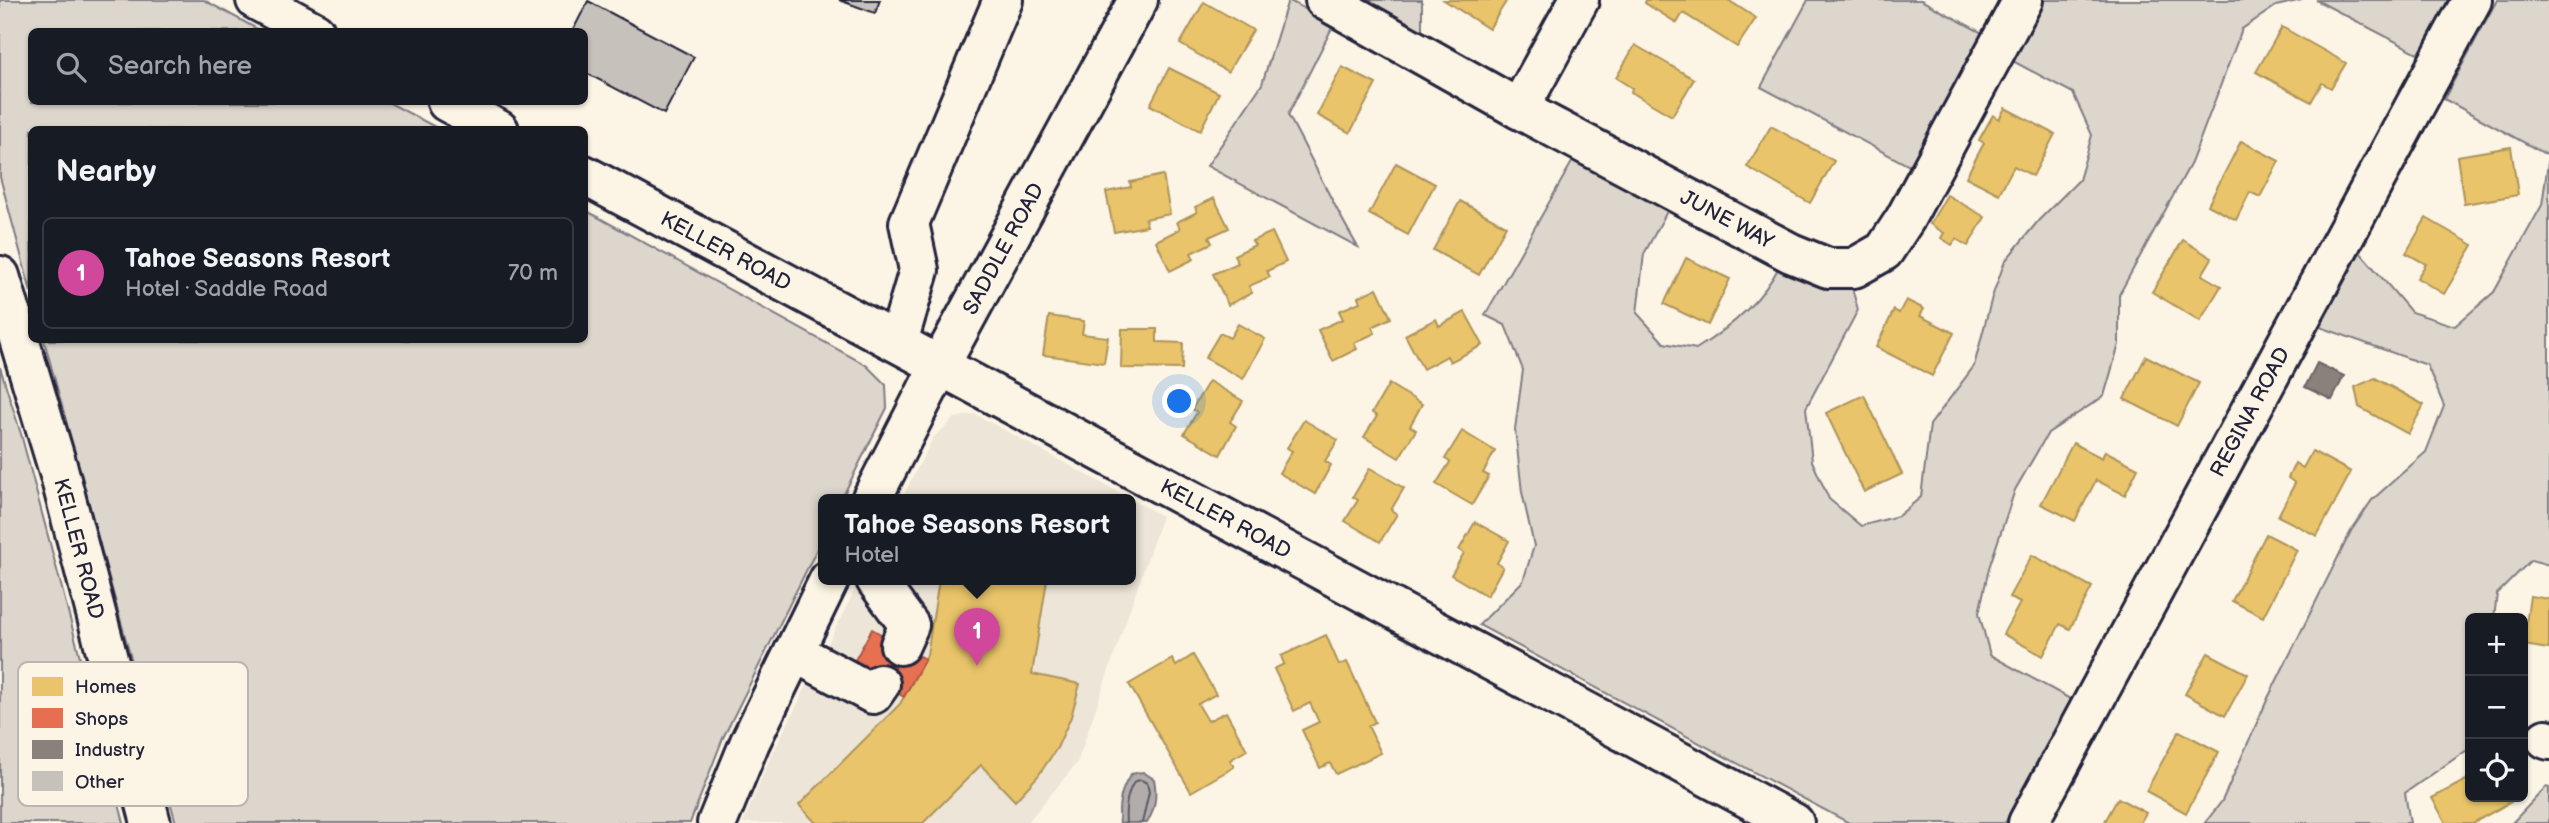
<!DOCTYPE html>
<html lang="en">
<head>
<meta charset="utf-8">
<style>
	body { margin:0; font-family:"Balsamiq Sans",sans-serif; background:#20242c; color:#f1f3f6 }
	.controls { position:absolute; right:21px; bottom:21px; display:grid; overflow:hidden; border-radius:10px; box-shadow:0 2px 5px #0004 }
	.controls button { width:63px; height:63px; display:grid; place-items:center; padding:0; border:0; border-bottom:2px solid #363941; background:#171b24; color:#f1f3f6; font:35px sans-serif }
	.you { position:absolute; left:1180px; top:402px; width:24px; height:24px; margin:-18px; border:5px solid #fff; border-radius:50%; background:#1a73e8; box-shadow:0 0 0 10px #1a73e833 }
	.badge { display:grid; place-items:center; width:46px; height:46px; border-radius:50%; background:#d93025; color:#fff; font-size:23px; font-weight:700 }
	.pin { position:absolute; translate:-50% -58px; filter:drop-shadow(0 2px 4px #0008) }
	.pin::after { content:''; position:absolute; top:37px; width:24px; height:21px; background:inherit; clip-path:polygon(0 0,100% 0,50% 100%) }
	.popup { position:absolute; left:818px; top:494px; width:318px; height:91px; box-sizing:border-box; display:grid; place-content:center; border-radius:10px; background:#171b24; filter:drop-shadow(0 2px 5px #0005); font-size:23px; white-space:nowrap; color:#9ea1a6 }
	.popup b { font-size:26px; color:#f1f3f6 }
	.popup::after { content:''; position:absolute; left:50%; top:100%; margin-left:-14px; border:14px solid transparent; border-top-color:#171b24 }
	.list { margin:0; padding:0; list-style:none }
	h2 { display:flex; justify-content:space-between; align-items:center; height:91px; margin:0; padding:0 28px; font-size:30px }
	h2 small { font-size:23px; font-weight:400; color:#9ea1a6 }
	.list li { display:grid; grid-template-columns:46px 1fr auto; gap:21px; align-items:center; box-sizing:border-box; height:112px; margin:0 14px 14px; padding:0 14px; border:2px solid #363941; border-radius:10px }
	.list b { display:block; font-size:26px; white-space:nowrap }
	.list p { margin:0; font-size:23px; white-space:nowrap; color:#9ea1a6 }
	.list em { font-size:23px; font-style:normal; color:#9ea1a6 }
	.icon { flex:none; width:38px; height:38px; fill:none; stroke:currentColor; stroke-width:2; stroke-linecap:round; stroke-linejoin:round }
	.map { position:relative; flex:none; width:2549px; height:823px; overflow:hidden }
	.search { position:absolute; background:#171b24; box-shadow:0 2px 5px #0004; left:28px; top:28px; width:560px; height:77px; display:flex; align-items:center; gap:18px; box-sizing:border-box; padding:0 24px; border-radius:10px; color:#9ea1a6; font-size:26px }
	.panel { position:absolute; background:#171b24; box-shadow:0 2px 5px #0004; left:28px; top:126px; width:560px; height:217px; border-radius:10px }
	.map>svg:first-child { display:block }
	.built { fill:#ece5d8 }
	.green { fill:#dcd6cc; stroke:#7f7c84; stroke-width:2 }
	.water { fill:#b2adab; stroke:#78757e; stroke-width:2 }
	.homes { fill:#e9c46a; stroke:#ad935c; stroke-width:2 }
	.shops { fill:#e76f51; stroke:#ac584a; stroke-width:2 }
	.industry { fill:#8a817c; stroke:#6b6468; stroke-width:2 }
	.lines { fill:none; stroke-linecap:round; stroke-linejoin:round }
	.shore { stroke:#5c5a68; stroke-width:2 }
	.building { fill:#c6c1bb; stroke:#22223b; stroke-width:2 }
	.minor-casing { stroke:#22223b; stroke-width:44 }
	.minor { stroke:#fcf5e5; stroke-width:38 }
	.labels { text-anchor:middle; stroke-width:7; stroke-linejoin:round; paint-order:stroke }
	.street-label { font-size:21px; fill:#22223b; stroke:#fcf5e5 }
	.key { fill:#fcf5e5; stroke:#bbb6b2; stroke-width:2 }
	.key-label { font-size:19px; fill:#22223b }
</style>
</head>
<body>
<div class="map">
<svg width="2549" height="823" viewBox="0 0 2549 823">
	<rect width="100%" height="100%" fill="#fcf5e5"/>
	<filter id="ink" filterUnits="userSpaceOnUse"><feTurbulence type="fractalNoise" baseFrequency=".0143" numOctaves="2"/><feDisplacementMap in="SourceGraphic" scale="14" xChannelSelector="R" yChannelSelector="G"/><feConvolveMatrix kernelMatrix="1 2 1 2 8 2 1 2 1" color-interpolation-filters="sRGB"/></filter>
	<g filter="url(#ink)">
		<!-- built -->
		<path class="built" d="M975,414L1162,516L1077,763L1027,823H743L768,763L860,580H1131V500H901L933,438L955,418Z"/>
		<!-- green -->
		<g class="green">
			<path d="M0,0H204L261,31L32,32V102H388L439,129L32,130L31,292L0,177Z"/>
			<path d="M1288,0L1334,24L1288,115C1312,158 1332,204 1358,247L1207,166L1262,84Z"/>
			<path d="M1347,0H1422V43Z"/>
			<path d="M1808,0H1921L1986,35L1913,168L1761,87Z"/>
			<path d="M2040,0H2302L2276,6L2242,29L2191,163L2119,295V344L2104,396L2048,433L2015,490L1989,568L1979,613L1990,655L2072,700L2005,823H1849L1479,625L1523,581L1534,546L1522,492L1515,429L1523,370L1505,325L1485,315L1576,155L1670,206L1644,254L1637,313L1664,343L1696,349C1730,328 1762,301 1780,265L1816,286L1852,288L1858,310L1806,408L1812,461L1829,499L1861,526L1898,516L1921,497L1930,425L1974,366L1992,297L2005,261L2039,220L2079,180L2092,135L2073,93L2009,59Z"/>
			<path d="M2316,0H2454L2423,56Z"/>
			<path d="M2497,0H2549V565L2531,560L2497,594L2494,618H2470V748L2405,793L2410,823H2205L2222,801L2268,698L2351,531L2372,500L2426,452L2444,406L2427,365L2320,327L2360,252L2411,312L2455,326L2494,292L2542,205L2549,156L2444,99Z"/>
			<path d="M585,210L866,365L886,385L887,408L841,500H823V537L723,738L690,823H176L44,340H584Z"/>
			<path d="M0,367L21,434L124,823H0Z"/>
			<path d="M2546,787L2549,788V823H2512Z"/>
		</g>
		<!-- water -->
		<path class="water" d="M1143,772L1154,779C1157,794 1155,810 1147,823H1120C1117,806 1121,789 1131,774Z"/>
		<!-- homes -->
		<g class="homes">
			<path d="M1444,0H1507L1489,29Z"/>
			<path d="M1646,0H1728L1756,18L1737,47L1683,13L1677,23L1645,3Z"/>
			<path d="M1204,2L1253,30L1228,72L1180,44Z"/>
			<path d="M2282,27L2346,63L2331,88L2322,83L2311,102L2256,72Z"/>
			<path d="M1635,45L1694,79L1672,116L1631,92L1632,88L1616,78Z"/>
			<path d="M1342,67L1376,84L1350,133L1317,115Z"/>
			<path d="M1169,68L1219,93L1200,131L1150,105Z"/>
			<path d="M2005,108L2055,134L2033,176L2014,166L1999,194L1966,177L1984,143L1979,140L1993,115L1999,119Z"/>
			<path d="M1771,126L1834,161L1810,203L1747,167Z"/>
			<path d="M2241,141L2279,161L2260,197L2250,192L2236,220L2208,205Z"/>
			<path d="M2511,147L2518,195L2464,204L2457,156Z"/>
			<path d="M1396,163L1435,184L1408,235L1369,214Z"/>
			<path d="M1163,175L1170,214L1145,219L1147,226L1114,232L1106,192L1131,187L1130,182Z"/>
			<path d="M1947,195L1985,217L1968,246L1956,239L1952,245L1941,238L1944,233L1930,224Z"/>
			<path d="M1214,198L1229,228L1209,237L1212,243L1191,253L1194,259L1170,271L1156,241L1180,229L1177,222L1197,212L1195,207Z"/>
			<path d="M1460,201L1506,226L1479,275L1433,250Z"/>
			<path d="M2426,218L2473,245L2444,294L2417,278L2426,264L2406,253Z"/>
			<path d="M1272,232L1286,262L1267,271L1270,277L1249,286L1252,293L1228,305L1213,274L1238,263L1234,255L1255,245L1252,241Z"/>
			<path d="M2183,240L2212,258L2202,275L2221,286L2200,321L2152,292Z"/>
			<path d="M1686,258L1730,279L1708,325L1664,304Z"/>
			<path d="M1377,288L1391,318L1372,327L1375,333L1354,343L1357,349L1333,361L1318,330L1343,319L1339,311L1360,302L1358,297Z"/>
			<path d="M1906,300L1924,309L1920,316L1954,333L1932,376L1876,347L1894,310L1899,313Z"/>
			<path d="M1465,312L1483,345L1450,362L1447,356L1423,369L1405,335L1436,319L1439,326Z"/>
			<path d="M1049,316L1084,321L1082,334L1108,337L1104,363L1043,355Z"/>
			<path d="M1238,324L1265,339L1243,379L1205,358L1220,333L1230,338Z"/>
			<path d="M1122,329H1157V342L1183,343L1182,369L1121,368Z"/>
			<path d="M2146,356L2199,383L2177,426L2124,399Z"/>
			<path d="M2375,378L2424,405L2408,434L2359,407L2355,387Z"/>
			<path d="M1209,381L1243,401L1230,422L1236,426L1220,455L1184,434L1197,412L1192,409Z"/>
			<path d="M1389,384L1422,404L1410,426L1416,430L1399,458L1364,437L1377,416L1372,413Z"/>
			<path d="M1864,395L1902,474L1864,492L1826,413Z"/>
			<path d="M1304,420L1338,440L1325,461L1331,465L1315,494L1279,473L1292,451L1287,448Z"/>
			<path d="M1462,431L1495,451L1483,473L1489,476L1472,505L1436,484L1450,462L1445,459Z"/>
			<path d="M2073,443L2102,458L2105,451L2138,468L2125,495L2096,480L2075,521L2041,504Z"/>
			<path d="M2312,451L2351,472L2317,536L2278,516L2295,483L2288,478L2295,463L2303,468Z"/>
			<path d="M1370,468L1404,488L1391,510L1397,514L1380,542L1345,521L1358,500L1353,497Z"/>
			<path d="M1475,522L1509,541L1497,563L1503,567L1487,596L1451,575L1464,553L1459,550Z"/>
			<path d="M2266,534L2297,550L2263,617L2232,601Z"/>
			<path d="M2032,555L2092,587L2070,629L2060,624L2043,656L2003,634L2020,603L2009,597Z"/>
			<path d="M939,580H1047L1032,674L1080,684L1071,717L1057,748L1038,776L1015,801L981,765L923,823H816L799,805L900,704L927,655Z"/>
			<path d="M2530,596L2549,599V649L2523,645Z"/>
			<path d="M1326,635L1339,665L1347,662L1375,722L1368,726L1381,753L1336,774L1330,763L1320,768L1302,730L1319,722L1310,703L1294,711L1274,669L1284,664L1281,656Z"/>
			<path d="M2208,653L2248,674L2225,716L2185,694Z"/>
			<path d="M1193,655L1216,694L1198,704L1208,721L1226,712L1247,750L1230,760L1234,767L1191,792L1129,684L1172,659L1176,666Z"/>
			<path d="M2179,731L2219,752L2186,813L2146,791Z"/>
			<path d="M2470,778V797H2507L2511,802L2473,823H2446L2432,798Z"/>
			<path d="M2118,798L2146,813L2140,823H2104Z"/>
		</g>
		<!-- shops -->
		<path class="shops" d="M872,629L925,659L904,697L851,667Z"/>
		<!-- industry -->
		<path class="industry" d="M2317,363L2344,376L2332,400L2305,387Z"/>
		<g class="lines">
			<!-- shore -->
			<path class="shore" d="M1126,823C1125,809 1126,793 1135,781L1141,780L1147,783L1149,792L1142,823"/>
		</g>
		<!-- building -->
		<g class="building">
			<path d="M839,0H880L875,13Z"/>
			<path d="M588,1L694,57L664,114L584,72V32H572Z"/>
		</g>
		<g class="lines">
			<defs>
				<g id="minor">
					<path d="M256,0L315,32"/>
					<path id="s1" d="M1325,0L1519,109L1791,253L1828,268H1854L1884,251L1905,219L2023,0"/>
					<path d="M447,102L499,130"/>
					<path d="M1519,109L1579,0"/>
					<path id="s2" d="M584,175L1794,823"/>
					<path id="s3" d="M0,276L59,472L151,823"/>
					<path d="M898,342L919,270L909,223L1003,0"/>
					<path id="s4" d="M871,500L940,365L1138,0"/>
					<path d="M876,580L909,625L900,645"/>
					<path d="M794,652L873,694L880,684"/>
					<path d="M2546,739L2549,740"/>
					<path d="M717,823L750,742L829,580"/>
					<path id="s5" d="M2028,823L2472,0"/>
				</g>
			</defs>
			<!-- minor casing -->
			<use href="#minor" class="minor-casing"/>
			<!-- minor -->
			<use href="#minor" class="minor"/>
		</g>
	</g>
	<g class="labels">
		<!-- street labels -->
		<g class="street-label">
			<text dy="7" stroke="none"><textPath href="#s1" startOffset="458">JUNE WAY</textPath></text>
			<text dy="7" stroke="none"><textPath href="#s4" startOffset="284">SADDLE ROAD</textPath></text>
			<text dy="7" stroke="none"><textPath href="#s2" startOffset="161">KELLER ROAD</textPath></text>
			<text dy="7" stroke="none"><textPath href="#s5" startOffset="467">REGINA ROAD</textPath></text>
			<text dy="7" stroke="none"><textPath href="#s2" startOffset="728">KELLER ROAD</textPath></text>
			<text dy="7" stroke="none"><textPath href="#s3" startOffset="284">KELLER ROAD</textPath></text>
		</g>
	</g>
	<!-- legend -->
	<rect x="18" y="662" width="230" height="144" rx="10" class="key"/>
	<rect x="32" y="677" width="31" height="19" fill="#e9c46a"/>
	<rect x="32" y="708" width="31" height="20" fill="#e76f51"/>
	<rect x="32" y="740" width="31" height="19" fill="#8a817c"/>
	<rect x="32" y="771" width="31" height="20" fill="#c6c1bb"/>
	<g class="key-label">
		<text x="75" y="693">Homes</text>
		<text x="75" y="725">Shops</text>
		<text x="75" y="756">Industry</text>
		<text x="75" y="788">Other</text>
	</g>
</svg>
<div class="controls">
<button>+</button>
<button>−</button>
<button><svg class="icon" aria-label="locate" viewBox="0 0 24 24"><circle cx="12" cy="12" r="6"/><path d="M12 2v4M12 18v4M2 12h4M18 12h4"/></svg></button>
</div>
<div class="you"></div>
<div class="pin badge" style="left:977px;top:666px;background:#d1479c">1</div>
<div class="popup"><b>Tahoe Seasons Resort</b>Hotel</div>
<div class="search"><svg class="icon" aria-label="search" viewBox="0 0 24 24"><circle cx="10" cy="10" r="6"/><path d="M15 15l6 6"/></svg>Search here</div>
<section class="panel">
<h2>Nearby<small></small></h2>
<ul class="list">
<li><span class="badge" style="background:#d1479c">1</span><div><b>Tahoe Seasons Resort</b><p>Hotel · Saddle Road</p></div><em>70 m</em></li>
</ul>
</section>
</div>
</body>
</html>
